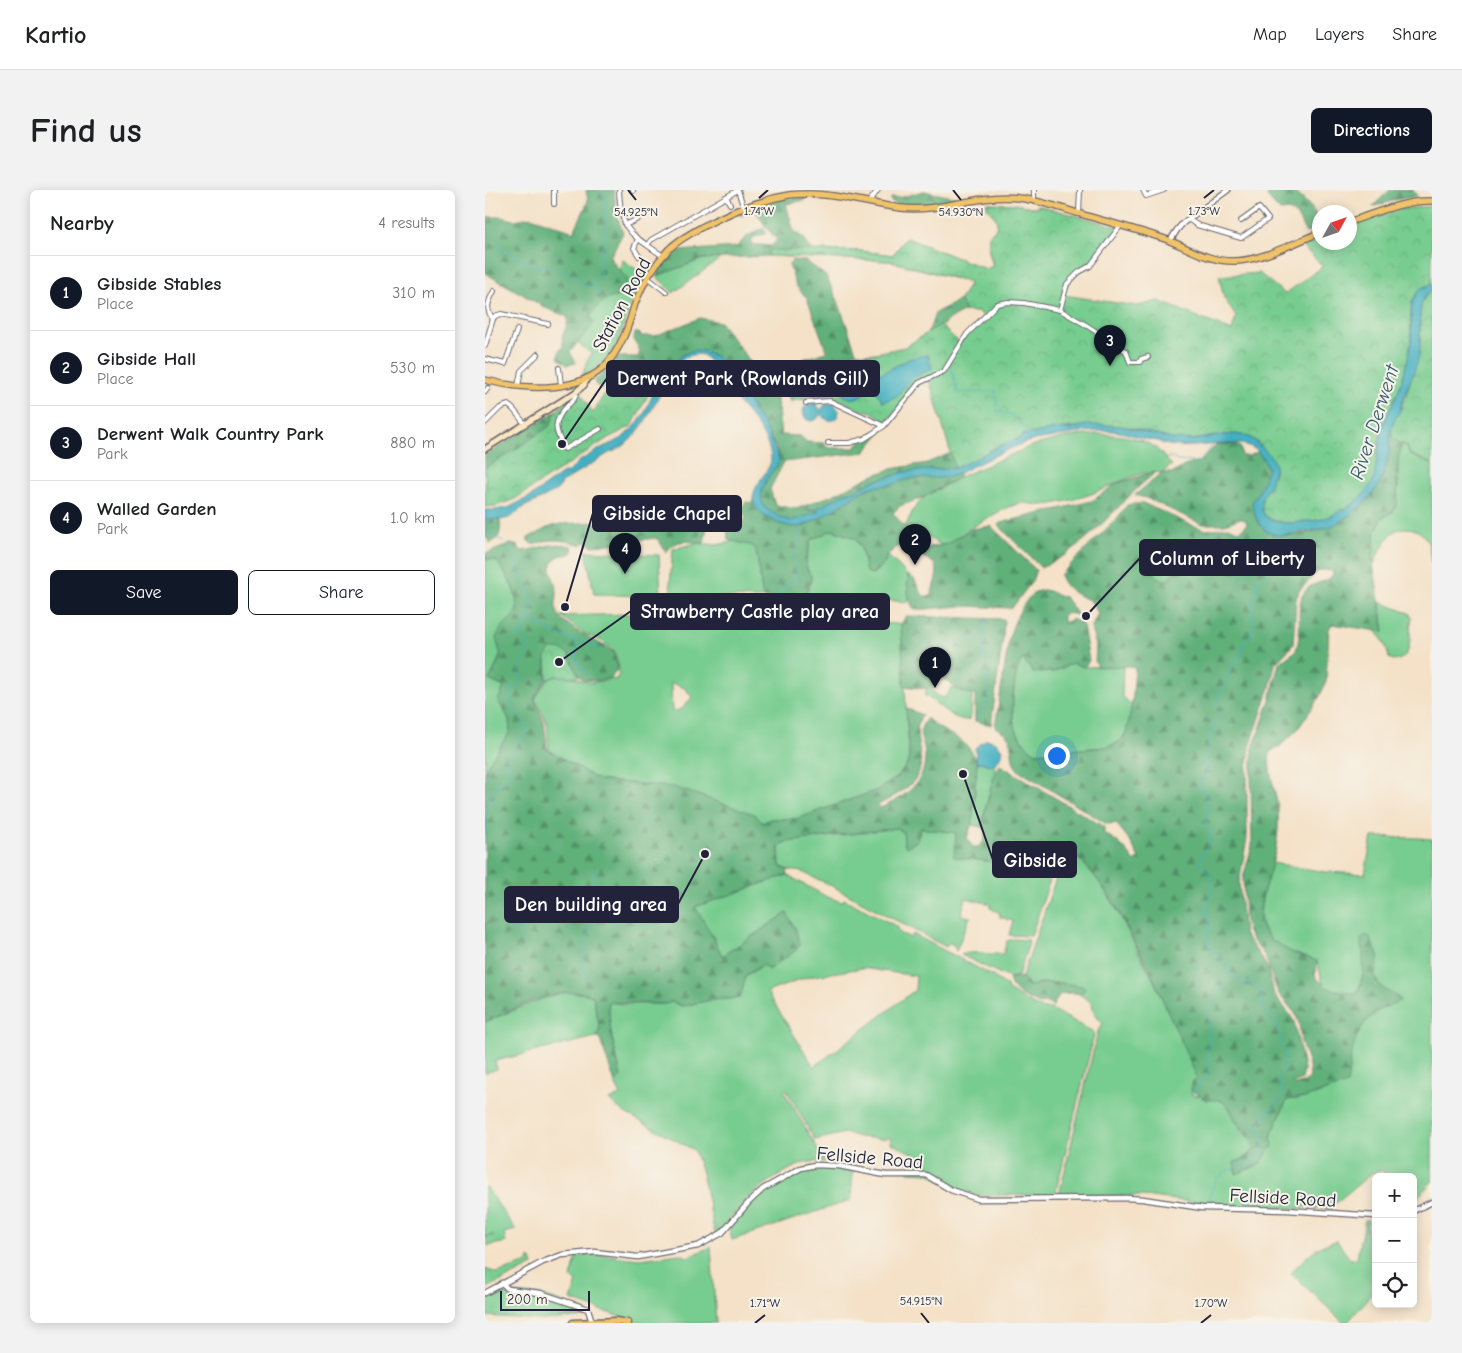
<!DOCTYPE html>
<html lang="en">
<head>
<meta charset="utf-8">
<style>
	body { margin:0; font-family:"Comic Neue",sans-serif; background:#f2f2f2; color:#202124 }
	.controls { position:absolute; right:15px; bottom:15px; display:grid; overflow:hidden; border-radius:8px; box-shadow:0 2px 12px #0003 }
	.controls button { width:45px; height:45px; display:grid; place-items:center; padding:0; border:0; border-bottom:1px solid #e0e0e0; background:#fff; color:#202124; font:25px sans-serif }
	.compass { position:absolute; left:827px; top:15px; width:45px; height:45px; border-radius:50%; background:#fff; box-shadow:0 2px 12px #0003; rotate:50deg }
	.scale { position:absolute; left:15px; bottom:12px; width:90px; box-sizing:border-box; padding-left:5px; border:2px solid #22223b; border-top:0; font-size:14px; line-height:18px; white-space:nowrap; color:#22223b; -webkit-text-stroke:4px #f7f3e8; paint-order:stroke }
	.you { position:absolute; left:571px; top:565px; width:18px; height:18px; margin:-12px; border:4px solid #fff; border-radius:50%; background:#1a73e8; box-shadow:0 0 0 8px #1a73e833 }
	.badge { display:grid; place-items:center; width:32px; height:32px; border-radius:50%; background:#111827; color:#fff; font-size:16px; font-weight:700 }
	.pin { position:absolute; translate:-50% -41px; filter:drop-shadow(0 1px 2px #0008) }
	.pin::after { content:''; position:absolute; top:26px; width:18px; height:15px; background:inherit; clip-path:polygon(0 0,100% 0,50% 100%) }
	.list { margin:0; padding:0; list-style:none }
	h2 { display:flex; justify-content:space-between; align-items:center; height:65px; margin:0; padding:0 20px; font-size:21px }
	h2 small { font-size:16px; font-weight:400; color:#757577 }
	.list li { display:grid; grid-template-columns:32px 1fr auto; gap:15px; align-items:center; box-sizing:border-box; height:75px; padding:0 20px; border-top:1px solid #e0e0e0 }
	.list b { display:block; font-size:19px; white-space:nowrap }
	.list p { margin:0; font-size:16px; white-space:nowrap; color:#757577 }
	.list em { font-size:16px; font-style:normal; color:#757577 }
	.actions { display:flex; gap:10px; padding:15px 20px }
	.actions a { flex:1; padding:11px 0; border:1px solid #111827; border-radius:8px; text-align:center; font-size:18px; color:#111827 }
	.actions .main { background:#111827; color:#fff }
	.icon { flex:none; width:28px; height:28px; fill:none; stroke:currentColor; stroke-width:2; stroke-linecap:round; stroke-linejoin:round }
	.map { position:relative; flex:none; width:947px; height:1133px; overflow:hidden; border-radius:8px }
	header { display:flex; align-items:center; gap:30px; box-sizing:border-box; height:70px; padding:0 25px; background:#fff; border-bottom:1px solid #e0e0e0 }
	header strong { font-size:24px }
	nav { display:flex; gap:28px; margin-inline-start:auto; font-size:18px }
	.intro { display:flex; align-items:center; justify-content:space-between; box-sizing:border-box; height:120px; padding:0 30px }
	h1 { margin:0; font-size:35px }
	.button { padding:12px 22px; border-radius:8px; background:#111827; color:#fff; font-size:18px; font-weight:700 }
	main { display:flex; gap:30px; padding:0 30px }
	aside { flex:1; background:#fff; border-radius:8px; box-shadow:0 2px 12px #0003 }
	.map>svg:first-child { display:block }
	.green { fill:#77cc8f; stroke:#4c7765; fill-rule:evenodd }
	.forest { fill:url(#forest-firs); stroke:#42695a; fill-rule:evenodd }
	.park { fill:url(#park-crowns); stroke:#4c7765 }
	.water { fill:#43b0c1; stroke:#32697e }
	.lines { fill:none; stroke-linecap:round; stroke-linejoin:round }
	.stream { stroke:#43b0c1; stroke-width:1 }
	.minor-casing { stroke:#6c656c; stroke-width:6 }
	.tertiary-casing { stroke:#6c656c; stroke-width:7 }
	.secondary-casing { stroke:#6c656c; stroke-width:8 }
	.primary-casing { stroke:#6c656c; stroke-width:8 }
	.trunk-casing { stroke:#6c656c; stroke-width:9 }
	.minor { stroke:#fff; stroke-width:4 }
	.tertiary { stroke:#fff; stroke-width:4.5 }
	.secondary { stroke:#f9e7c3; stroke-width:5 }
	.primary { stroke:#f1c369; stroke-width:5.5 }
	.trunk { stroke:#f1c369; stroke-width:6 }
	.ticks { fill:none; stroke:#22223b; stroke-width:2 }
	.labels { text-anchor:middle; stroke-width:4; stroke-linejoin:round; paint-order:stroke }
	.street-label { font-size:19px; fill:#22223b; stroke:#f7f3e8 }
	.water-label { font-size:20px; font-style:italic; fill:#2f5b71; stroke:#f7f3e8 }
	.ticks-label { font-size:12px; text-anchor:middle; fill:#22223b; stroke:#f7f3e8; stroke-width:4; stroke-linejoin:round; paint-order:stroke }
	.leader { fill:none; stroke:#22223b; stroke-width:2 }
	.callout-dot { fill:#22223b; stroke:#f7f3e8; stroke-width:2 }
	.callout { fill:#22223b; stroke:#22223b; stroke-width:2 }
	.callout-label { font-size:20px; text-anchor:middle; font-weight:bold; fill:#fff }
</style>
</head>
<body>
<header>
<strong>Kartio</strong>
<nav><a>Map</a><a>Layers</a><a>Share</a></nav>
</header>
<div class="intro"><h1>Find us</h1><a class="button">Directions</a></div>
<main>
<aside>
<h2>Nearby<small>4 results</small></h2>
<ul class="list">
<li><span class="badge">1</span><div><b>Gibside Stables</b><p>Place</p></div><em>310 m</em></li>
<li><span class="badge">2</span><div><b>Gibside Hall</b><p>Place</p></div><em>530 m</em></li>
<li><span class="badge">3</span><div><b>Derwent Walk Country Park</b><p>Park</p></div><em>880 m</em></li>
<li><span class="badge">4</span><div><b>Walled Garden</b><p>Park</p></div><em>1.0 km</em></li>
</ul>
<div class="actions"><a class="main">Save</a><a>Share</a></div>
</aside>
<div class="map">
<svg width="947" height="1133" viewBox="0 0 947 1133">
	<defs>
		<pattern id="forest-firs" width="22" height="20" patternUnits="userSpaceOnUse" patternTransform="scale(1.25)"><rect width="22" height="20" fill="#61b07a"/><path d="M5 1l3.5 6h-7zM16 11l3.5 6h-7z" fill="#508f65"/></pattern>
		<pattern id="park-crowns" width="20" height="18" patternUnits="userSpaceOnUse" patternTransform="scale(1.25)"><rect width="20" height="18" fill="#77cc8f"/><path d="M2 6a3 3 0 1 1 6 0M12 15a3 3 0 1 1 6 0" fill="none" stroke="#67af7c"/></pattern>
	</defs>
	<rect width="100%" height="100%" fill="#f7f3e8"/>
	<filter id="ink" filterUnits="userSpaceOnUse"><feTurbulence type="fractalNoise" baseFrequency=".02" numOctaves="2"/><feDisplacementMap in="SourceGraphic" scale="10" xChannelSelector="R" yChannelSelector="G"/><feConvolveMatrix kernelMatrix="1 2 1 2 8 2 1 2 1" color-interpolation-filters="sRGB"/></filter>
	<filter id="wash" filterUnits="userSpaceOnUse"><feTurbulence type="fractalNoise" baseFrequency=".0096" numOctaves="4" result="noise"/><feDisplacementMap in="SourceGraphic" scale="20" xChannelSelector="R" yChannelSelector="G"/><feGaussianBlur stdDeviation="1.12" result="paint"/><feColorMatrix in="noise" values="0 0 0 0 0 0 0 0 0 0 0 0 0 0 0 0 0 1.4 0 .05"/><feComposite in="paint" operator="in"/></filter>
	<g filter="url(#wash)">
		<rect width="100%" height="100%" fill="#f4e1c7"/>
		<!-- green -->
		<g class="green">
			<path d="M236,68L188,103L171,86L218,69Z"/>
			<path d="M138,70L161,86C157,92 153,97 151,103C134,137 138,169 97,186C101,177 100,172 107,164L93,153L109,133L105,127L134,80Z"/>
			<path d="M611,244C631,245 658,246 673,260C678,265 682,271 687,275L677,283C650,279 625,299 600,306C589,310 567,315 555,315C547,315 540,311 532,314C511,321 481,341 462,354L456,355L421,335L428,320L439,307L475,287L546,256L581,247Z"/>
			<path d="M917,253L922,256L925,265L947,274V370L946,373C945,367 945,359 943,353C938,338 915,332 905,346C897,355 892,366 888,377C888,372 889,345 891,340C893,336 895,334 895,329L909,321L913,298V269Z"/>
			<path d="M347,340L370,348L376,358L381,382L388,384L399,374L402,365L415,377L423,387L424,411L420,413L414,411L316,408C320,402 327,395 326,386C325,384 323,382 322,379C319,371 324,358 326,350Z"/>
			<path d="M250,351L269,356L271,360L278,408L187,406L185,393L188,359L212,353L232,355Z"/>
			<path d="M686,356C693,372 692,375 684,390C666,390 668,379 668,365L676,357Z"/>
			<path d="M101,361L174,365L176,407L109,404Z"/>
			<path d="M0,368L12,371C22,385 29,395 32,413C33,421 29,423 26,430C19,451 15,471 4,490L19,497L13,511L24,529L25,542L5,571L0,585Z"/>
			<path d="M895,412L924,423L927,428C922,444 931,466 910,471L904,468C901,456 899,449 889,440L899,442Z"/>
			<path d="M144,424L247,432L296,430L416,434L424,563L423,573L412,588L390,601L311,629H285L278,633L268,624L114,590L64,561L62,533L50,509L62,490L70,486L87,487L105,493L128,489L130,490L135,483L132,481L134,477L129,460L115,450L100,444L76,426ZM186,493L200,498L207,507L197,519L187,522Z"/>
			<path d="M538,468L568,482L588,473L599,477L638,476L637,506L647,515C643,535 644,552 620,557L551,563C526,547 526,525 529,497C531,486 531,477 538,468Z"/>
			<path d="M451,487L454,488L446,501L458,508L460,506L461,507L466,498L487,504L486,527L483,530C465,530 454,513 439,505L446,492Z"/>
			<path d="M495,572L505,575H509L510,581L497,633L498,637L487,635L492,573H494Z"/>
			<path d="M412,638L432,651L436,638L471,643L469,667L509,672L511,651L574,657L575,660L546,746L524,745L528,731L515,727V723L505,718V714L481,708L476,725L485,727L471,761L469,755L464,753L461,757L343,694L317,682L303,680L295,676L294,656L301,652Z"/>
			<path d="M887,647L933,648L947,649V992L928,1012V987H902L897,980L887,983L847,1016V1019L821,1017L813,1019L715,1013L658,1006L574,1005L613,841L618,832L611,827L606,812L578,793H554L544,797L537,787L581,659C618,685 635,726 655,765C676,804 696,845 712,887L708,891L706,904L711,906L714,905L724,910L731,909L741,913L758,942L768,952L769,959L750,978L786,946L802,910L819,908L861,894L867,855L879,834L894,820L901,803L890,790L879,781L874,799L870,804L840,801L832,771H798L777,737C772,717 781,693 787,673L841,682L880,684Z"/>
			<path d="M302,685L342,707L357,712L359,709L413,737L412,739L415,743L426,748L428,744L506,785L522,796V799L541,811L557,819H566L607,841L609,845L570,1005H488L465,996L443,983L423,982L422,978L430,973L429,964L406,953L405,947L396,949L375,947L360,943L330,950L301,899L299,901L340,972C333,972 327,971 320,973C305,977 276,996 264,1007C252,1019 243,1033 230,1044L217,983L209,960L140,923L124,910L136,905L130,893L136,887L126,843L123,812L136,814H180L187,812L197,816L226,810L255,808L260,786L279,775L283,780L302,723L237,766L226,743L209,717ZM377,778L431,786L430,800L329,877L282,802L323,787Z"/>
			<path d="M528,749L543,750L544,753L533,786L524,788L476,765C488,760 504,765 518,764L522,751Z"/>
			<path d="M80,802L102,804L108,806L115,839L111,847L10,871L12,879L0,883V832L57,809Z"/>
			<path d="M328,977L350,978L368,981L366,1010L247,1050L244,1039L274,1004L313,982Z"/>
			<path d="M0,996L31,1040L19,1043L21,1052L3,1056L1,1047L9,1045L0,1047Z"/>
			<path d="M880,1030H883L882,1043L891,1054V1099L862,1133H859L806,1083C819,1069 832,1054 852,1051L865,1069L872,1068L875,1050L877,1048Z"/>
			<path d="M226,1057L231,1133H153L86,1110L92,1091L86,1088L92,1065H121L154,1069L195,1064L202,1067Z"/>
			<path d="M43,1069H46L48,1075L0,1099V1079L12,1083L42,1073L44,1071Z"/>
			<path d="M24,1103L56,1105L102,1121L103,1124L102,1127L57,1130L0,1126V1107L6,1104Z"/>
		</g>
		<!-- forest -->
		<g class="forest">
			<path d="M101,0H129L131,22L138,43L125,67L134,80L142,88L140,97L136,106C118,109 115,112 105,127L109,133L85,162L91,173L82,175L73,168L74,162L78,156L77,147L82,135L83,127L63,119L0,83V27H16L29,30L46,27L89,42L103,11Z"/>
			<path d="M782,0H808C819,11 835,21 834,38L821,43L812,26L804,20L795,21L783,8Z"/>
			<path d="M905,0H928L932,6L910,10L887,17Z"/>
			<path d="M439,1L472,8L481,7C459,17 429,19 406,12V8L417,7Z"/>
			<path d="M321,7L320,10L301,14L309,42L319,48L326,60L375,61L408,65L421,48L501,79L508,76L504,61V45L512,38V30L502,17L501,13L529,14L553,18L552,15L632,37L572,107L656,241L576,238L470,278L424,281L388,291L378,297L364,303H361L327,321L333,320V322C325,325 315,330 307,331C300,331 294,327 288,324C264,312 280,289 293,275L294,268L291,258L276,230L267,219L258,198L252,192L247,180L219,161C205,165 190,167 181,179C177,185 175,191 171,197L156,198L127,188L116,199L110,194V190L133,167H153L155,161L149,149L150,143H154L157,146H170L215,128L235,132L272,180L288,187L318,169L342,162L322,108L311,96L304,75L307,70L321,71L341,86L353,111L371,162C389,168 428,159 441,145C445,140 448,129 450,123L475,110L486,93L405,71L284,66L218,69L171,86L184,66L193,61L251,57L263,46L278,38L281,43L268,48L265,54L287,56L292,49L282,39L271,21L255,26L256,20L298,9ZM480,121L494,122L504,130L486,257L466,263L442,273L406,279L384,287L348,305L311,319L290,315L285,299L299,272L380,262L399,238V236L373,253L371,258H343L339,253L322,252L315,246L296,245L291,203L302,202L305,211L341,206L352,211L447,146L463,130Z"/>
			<path d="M71,221L65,236L31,260L0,278V265Z"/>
			<path d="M904,242L932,259L947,274L925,264L922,256L917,254L913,269L912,313L909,321L895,329C895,334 893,336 891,341C888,349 891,358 887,366L899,442L847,434L844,439L841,491L835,506L813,539L795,556L785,562C782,582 791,599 793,619C794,631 793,645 791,657C788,679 770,714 776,735C778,741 783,746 787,751C793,752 796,756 801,759C810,765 822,767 832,771L830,786L842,798L870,804L874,799L879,781C876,775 879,772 878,765C878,759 876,755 876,749L879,746H884L894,767C890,779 886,790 899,799C904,803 911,805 916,810C908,815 899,817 891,822C867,840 866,867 862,894L819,908L802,910L786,946L788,957L783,960L776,974L751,984L749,972L761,969L769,959C768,948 756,939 750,930C747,924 745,917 740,913C734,907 728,911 721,910C716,908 714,903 708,902L706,900L708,891L712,887L708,878L666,783L628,711L603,677L592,667L574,657L511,651L509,672L469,667L471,643L436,638L432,651L421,657L419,654L418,642L412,638L301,652L294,656L295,676L303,680L302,685L210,717L226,743L237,766L302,723L311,740L315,755L310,761L283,780L278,775L261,785L255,808L226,810L197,816L187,812L180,814L123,812L126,843L136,887L130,893L114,847H111L115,839L108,806C73,793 32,819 0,832V585L5,571L25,542L24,529L13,511L19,497L4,490L16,466L11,448L17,437L32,422C33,400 23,388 12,371L0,368V364L26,354L33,356L36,361C57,359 63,351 87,356L88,360L84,365C74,364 69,368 66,377C66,386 72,395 72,404C72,409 70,414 71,420C76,436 114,452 128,461L133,478L126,488C99,493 93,494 85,465L61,467V489L49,509L59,532L62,559L114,590L189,597L269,624L278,633L285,629H311L390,601L412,588L423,573L424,563L421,518L437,525C422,548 448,570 427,593C418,602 404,609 393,615L395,618C418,608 441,594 440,565C439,547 429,546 442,528C460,547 483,545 492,573L488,629L482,649L488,657H493L499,651L500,643L497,633L510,581L515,575L619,637V644C633,650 641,659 650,672L654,668L645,651L631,633L622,634L533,580C523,569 531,554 521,544C518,541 513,539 510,537L524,449C527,436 541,400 558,400C566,400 572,407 580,407L593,425L581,423L578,425V433L587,429L596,433L598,436L604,471L599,477L588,473L568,482L548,483L538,469C531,477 531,487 529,498C526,525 526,547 551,563L620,557L630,555L637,550L641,543L647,515L650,478L645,476L614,477L610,473L611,455L606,439L613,423L605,410C591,405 580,399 575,385L634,326L642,315L658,313L704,334L721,340L743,337L753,341L757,340L762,333L760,330L755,328L740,334H717L661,308L650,305L677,283H688L699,276L716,271L731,255L751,254L756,258L757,266H763L773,262C776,266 780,271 782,276C786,286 772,304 767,313C769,320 770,330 775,335C778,338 786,344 791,345C803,348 833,341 844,337C857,332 883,313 890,301C900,285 906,260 904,242ZM686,356C693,371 692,375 684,390C667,390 668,379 668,365L676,357ZM836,380L848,381V384C842,394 830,391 822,399C810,412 816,430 814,445C814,450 812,456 811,461L794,473L785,510L768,558L766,585L767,656L758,688L760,729L762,741L768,751L780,766L793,803L810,823L814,833L816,852L824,875L825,887L820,892L810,895L807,893L817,889L819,879L809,831L803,822L789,805L783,779L778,770L759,744L754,693L762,648V579L765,557L785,497L790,474L808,455L811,409L814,401L831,383Z"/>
			<path d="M671,282C640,307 615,340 583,363C574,369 565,373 556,378L513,335L515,333L607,311L632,293Z"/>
			<path d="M473,283L475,287L439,307L415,316L408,323L417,334L423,338L422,349L402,365L399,374L387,384L381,382L376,358L370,348L347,340L326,350C324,358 319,371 322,379C323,382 325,384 326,386C327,395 320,402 316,408H278L271,360L268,356L243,350L242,338L244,335L257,334L261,327L260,325L256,321V317L261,312L269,313C276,331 303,339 320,336L358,315L375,302L387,297L429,288L462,287Z"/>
			<path d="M187,328L199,337H222L219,353C203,352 192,347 182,362C176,358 177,351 170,348L108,356L100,352L96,355C81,350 64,347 49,355L43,351V348L62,338L75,334Z"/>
			<path d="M0,329H15C16,340 16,349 5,353L0,345Z"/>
			<path d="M506,336L551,380L547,391L527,418L476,416L429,420C423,409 421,397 423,385L429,389L438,406H446L452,384L450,374L432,363L445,357L462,354L487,339Z"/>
			<path d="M421,426L519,429L518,448L506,535L490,531V504C479,503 471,501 465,492L452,487L442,499L419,496L416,434Z"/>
			<path d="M537,787L544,796C562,791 579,793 597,796L600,799L596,804C590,802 580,803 574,805L568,816L560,812L556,814L553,813C540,807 526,803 524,788Z"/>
		</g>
		<!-- park -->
		<g class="park">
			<path d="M501,13L529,14L553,18L552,15L634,37L605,76L594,82L582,94L579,105L652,116L674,111L747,141L751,127L739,108L734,86L774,83L800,104L838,76L814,53L834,47V52H864L865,36L916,19L947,16V94C937,96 932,101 928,110C923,125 927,144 925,159C923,174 918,190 912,203C907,214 901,226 897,238C894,249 893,263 891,275C890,280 890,285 889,290C882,306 862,320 846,326C830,333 779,341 776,316C775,306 786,292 790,281C784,269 779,254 766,248C748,239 719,250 699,250C677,250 658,238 636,236C615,234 596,237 576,238C563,240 551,244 538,245C534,250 527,251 521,253C503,260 489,272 470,278L444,189L434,193L402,232L387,222L376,220L359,212L352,211L341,206L305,211L302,201L316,194L326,181L330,171L360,164L371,162L380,165L420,157L455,135L475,153L498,126L494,122L480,121L475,110L485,92L405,71L284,66V60L375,61L408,65L421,48L501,79L508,76L504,61V45L512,38V30L502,17Z"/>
			<path d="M947,100V274L925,264L922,256L908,249L906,238L909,229L914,223L922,202L935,156V116L940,105Z"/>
			<path d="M127,192L144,202L165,201L147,236L123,248L30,309L11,316L0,317V278L30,260L65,236L71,221L94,201L108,223Z"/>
			<path d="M65,459C88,458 84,470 94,486L93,487L70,486L62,490L61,467Z"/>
		</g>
		<!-- water -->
		<g class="water">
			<path d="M947,94V100C931,106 935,142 935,157C934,178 918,202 914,223C903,238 906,245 904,262C902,274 897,289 891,299C883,312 858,332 844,337C834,340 823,341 813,343C804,345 792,347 783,342C773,336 769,324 767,313L776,298L783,278C780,272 777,265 772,261C758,246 712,259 692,256C685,255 679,255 673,251C657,250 643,242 627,241C601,239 575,247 549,250C531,255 507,267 490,275C481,279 472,286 463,287C452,289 440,287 429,288C420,289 412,294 403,295C396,296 389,296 381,299C365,307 325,339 309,337C295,335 277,328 270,316C261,299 287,282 286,268C286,259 278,244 273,237C268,228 260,221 254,213C247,203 227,170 218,165C215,164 210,164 207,165C179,171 167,251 124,263L78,292C72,305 51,310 39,317C33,321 27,328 20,329C14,330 6,329 0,329V320H9L23,318L48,305L76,284L83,282L93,272L116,258L136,249L150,236L160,222L171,197L181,179L199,164L209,160L219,161L230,166L247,179L252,192L262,206L269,223L278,232L295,271L283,287L277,300L276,310L280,318L295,327L306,331L333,322V320L323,321L331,319L361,303H364L378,297L388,291L424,281L470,278L488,270L512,257L534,249L538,245L572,239H586L600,235H619L636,236L687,249L709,250L738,245L752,244L765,247L780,260L787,268L790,276L785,295L777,308V321L781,327L791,332L805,333L833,330L846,326L869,314L883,299L889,289L897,237L914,200L923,168L926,150L927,112L935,99Z"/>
			<path d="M443,165L447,179L427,188L412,206L398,212L390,199L385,197C368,217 360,208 346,192L356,181L381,185L397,183L426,168Z"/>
			<path d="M329,213L332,215L336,221C339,214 343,211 350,215L354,221C353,232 341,234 336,223C333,230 328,233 321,229C317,224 317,219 322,215Z"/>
			<path d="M502,549L511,552L517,560C516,568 512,574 505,576L497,572L492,573L490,558Z"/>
		</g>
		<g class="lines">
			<!-- stream -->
			<g class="stream">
				<path d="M0,47C7,55 24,63 35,68C42,72 47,72 53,77L68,75L74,80L87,86L95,93L112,100L116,105"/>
				<path d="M109,98L108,92L115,83L117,70L116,62L119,52L117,46L120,40L122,25L120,22V9L115,0"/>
				<path d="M464,179L468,182L472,203L511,201L512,220L513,222C522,221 534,229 538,237L542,238L543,246"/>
				<path d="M682,269L684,266L693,271L708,272L715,271L728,255"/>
				<path d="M4,328L3,333L6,344L18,351"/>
				<path d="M292,407L301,396L308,394C314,382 312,382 310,370C309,367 314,344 315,338"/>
				<path d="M44,426L50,433L59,435L64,441L83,449L98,451L118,460"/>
				<path d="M91,451L92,473L102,483"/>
				<path d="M731,518L730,516L733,510V504L738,498L748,474L756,465L759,451L765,445L768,438L767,417L769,408L772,405V392C785,387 779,383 785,374C794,362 793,359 793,344"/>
				<path d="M493,529L504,508L502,489L496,474L500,432L502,430"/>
				<path d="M0,620L9,615V613L5,611C4,603 10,601 11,594L15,595L24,589L27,583L20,578L19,574L24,573L23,568L33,552L42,543C42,532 34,530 29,522C26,517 26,511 23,506L24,502L36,491L33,478C37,471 48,457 39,449C37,447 34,446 32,445L38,440L48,416L45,402L37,389L36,384L33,378L29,364L24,355"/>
				<path d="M0,623L3,633L0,644"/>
				<path d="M110,682L109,690L115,709"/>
				<path d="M116,716V715"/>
				<path d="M101,789L98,767L106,730L112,724L114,719"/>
				<path d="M707,904L724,883L722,872L724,869L721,856L724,854L723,842L724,823L730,809L735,802L742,782"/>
				<path d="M724,1012C729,993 730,984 751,978C757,976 761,975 765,971C782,971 780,947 773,936L781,928L782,921C791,919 798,911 797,901C796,895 791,891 794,885C794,885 799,880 799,879V868L802,861C795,855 793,853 796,845L791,838L792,831L790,828L786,827L774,815L780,812L776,807L778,803L768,793L757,792L745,784L743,778L724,756V750L721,746L726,735L721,722L727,699L725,695L726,683L722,681L714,673L721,658L725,653V641L720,633L724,619L720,610L722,607V603L713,599L714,592L718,589L723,581L720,579L719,572L723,564V555L729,532L733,530"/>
			</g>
		</g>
	</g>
	<g filter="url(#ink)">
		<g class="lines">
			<defs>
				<g id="minor">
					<path d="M134,0C136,43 145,43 178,66"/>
					<path d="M148,0V1"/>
					<path d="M253,0L258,16"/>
					<path d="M658,0L661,6L679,0"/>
					<path d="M241,7L253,0"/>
					<path d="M549,11V0"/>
					<path d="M384,12L393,0"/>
					<path d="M69,14V0"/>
					<path d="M594,24L595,0"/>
					<path d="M703,29L712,35L756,48L783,29L774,18L756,31"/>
					<path d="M140,35L153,29V23"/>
					<path d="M153,49L149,58L154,66"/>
					<path d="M162,55L166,50L241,7L245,14"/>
					<path d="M163,88L181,102"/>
					<path d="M575,120L601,135L641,161L645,172H655L656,169L663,167"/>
					<path d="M8,129L10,126L16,124L63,134"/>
					<path d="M8,129C0,119 3,112 9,101"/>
					<path d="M0,156L8,129"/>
					<path d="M0,169L20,174L32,140"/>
					<path d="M74,178L76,195"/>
					<path d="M33,196L36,181L53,164"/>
					<path d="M0,202L3,198"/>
					<path d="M91,202C91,209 88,210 83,215C67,232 69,240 80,259L115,239"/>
					<path d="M321,213L345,211L399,236"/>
					<path d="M0,233L15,218L23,215L28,219L40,234"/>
					<path d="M343,253H364L379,249L399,236L434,193L459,181L482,144L512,114L523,112L539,113L575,120L582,94L594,82L605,76L636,35"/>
				</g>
				<g id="tertiary">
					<path d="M685,51L692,40L698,33L743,0"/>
					<path d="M928,1021L947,1012"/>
					<path d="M17,1093L23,1099L55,1103L103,1119L107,1132"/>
					<path d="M0,1103L58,1072L77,1065L110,1062L153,1067L213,1056L237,1043L264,1012L278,999L316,978L330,975L354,976L400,985H441L466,1000L493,1009L641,1008L658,1009L717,1018L802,1020L891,1026"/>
				</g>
				<path id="secondary" d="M0,259L91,202L99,195L102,188"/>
				<g id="primary">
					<path d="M864,32C891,23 919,10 947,11"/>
					<path d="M0,190C35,199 88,204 118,178C127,169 134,157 139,146C144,135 147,122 151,111C158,93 171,73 184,59C193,50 205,44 215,38C244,22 271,11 304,5C342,0 378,13 416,18C456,23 493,3 533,8C553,10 573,17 592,23C622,32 653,40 683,50C705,59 725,72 750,71C775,71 811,52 834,43"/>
				</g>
				<path id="trunk" d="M88,1133L131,1131L143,1133"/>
			</defs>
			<!-- minor casing -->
			<use href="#minor" class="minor-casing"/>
			<!-- tertiary casing -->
			<use href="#tertiary" class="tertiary-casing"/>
			<!-- secondary casing -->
			<use href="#secondary" class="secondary-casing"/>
			<!-- primary casing -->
			<use href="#primary" class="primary-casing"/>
			<!-- trunk casing -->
			<use href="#trunk" class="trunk-casing"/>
			<!-- minor -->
			<use href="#minor" class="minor"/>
			<!-- tertiary -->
			<use href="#tertiary" class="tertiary"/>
			<!-- secondary -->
			<use href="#secondary" class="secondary"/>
			<!-- primary -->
			<use href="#primary" class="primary"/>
			<!-- trunk -->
			<use href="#trunk" class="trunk"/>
		</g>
	</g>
	<!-- ticks -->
	<path class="ticks" d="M143,0L151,10M468,0L476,10M274,8L283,0M719,8L729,0M436,1123L444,1133M270,1133L280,1125M716,1133L726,1125"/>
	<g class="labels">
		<!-- street labels -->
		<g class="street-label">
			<text transform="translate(136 114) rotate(-62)" y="7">Station Road</text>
			<text transform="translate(385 967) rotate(5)" y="7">Fellside Road</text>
			<text transform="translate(798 1007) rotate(3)" y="7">Fellside Road</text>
		</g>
		<!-- water labels -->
		<g class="water-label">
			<text transform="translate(889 232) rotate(-72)" y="7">River Derwent</text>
		</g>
	</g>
	<g class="ticks-label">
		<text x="274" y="25">1.74°W</text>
		<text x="719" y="25">1.73°W</text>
		<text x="151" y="26">54.925°N</text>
		<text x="476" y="26">54.930°N</text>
		<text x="436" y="1115">54.915°N</text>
		<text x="280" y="1117">1.71°W</text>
		<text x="726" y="1117">1.70°W</text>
	</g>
	<!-- callouts -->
	<path class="leader" d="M77 254L122 188M80 417L108 323M601 426L655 368M74 472L146 421M478 584L508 670M220 664L193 714"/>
	<g class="callout-dot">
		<circle cx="77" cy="254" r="5"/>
		<circle cx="80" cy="417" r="5"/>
		<circle cx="601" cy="426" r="5"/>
		<circle cx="74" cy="472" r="5"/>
		<circle cx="478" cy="584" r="5"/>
		<circle cx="220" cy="664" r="5"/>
	</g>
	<g class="callout">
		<rect x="122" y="171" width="272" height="35" rx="5"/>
		<rect x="108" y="306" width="148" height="35" rx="5"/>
		<rect x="655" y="350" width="175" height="35" rx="5"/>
		<rect x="146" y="404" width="258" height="35" rx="5"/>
		<rect x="508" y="652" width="83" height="35" rx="5"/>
		<rect x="20" y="697" width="173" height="35" rx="5"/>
	</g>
	<g class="callout-label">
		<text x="258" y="195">Derwent Park (Rowlands Gill)</text>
		<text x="182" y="330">Gibside Chapel</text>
		<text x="742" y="375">Column of Liberty</text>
		<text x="275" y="428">Strawberry Castle play area</text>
		<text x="550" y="677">Gibside</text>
		<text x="106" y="721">Den building area</text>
	</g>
</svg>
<div class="controls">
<button>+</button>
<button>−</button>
<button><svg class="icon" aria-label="locate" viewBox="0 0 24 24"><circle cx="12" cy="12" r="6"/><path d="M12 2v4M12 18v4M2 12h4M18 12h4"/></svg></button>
</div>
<svg class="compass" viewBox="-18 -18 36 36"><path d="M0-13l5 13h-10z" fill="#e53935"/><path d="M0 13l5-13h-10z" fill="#757577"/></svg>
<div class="scale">200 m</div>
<div class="you"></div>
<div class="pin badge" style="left:450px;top:498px">1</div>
<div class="pin badge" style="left:430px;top:375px">2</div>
<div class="pin badge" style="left:625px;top:176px">3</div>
<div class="pin badge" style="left:140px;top:384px">4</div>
</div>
</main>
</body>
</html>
